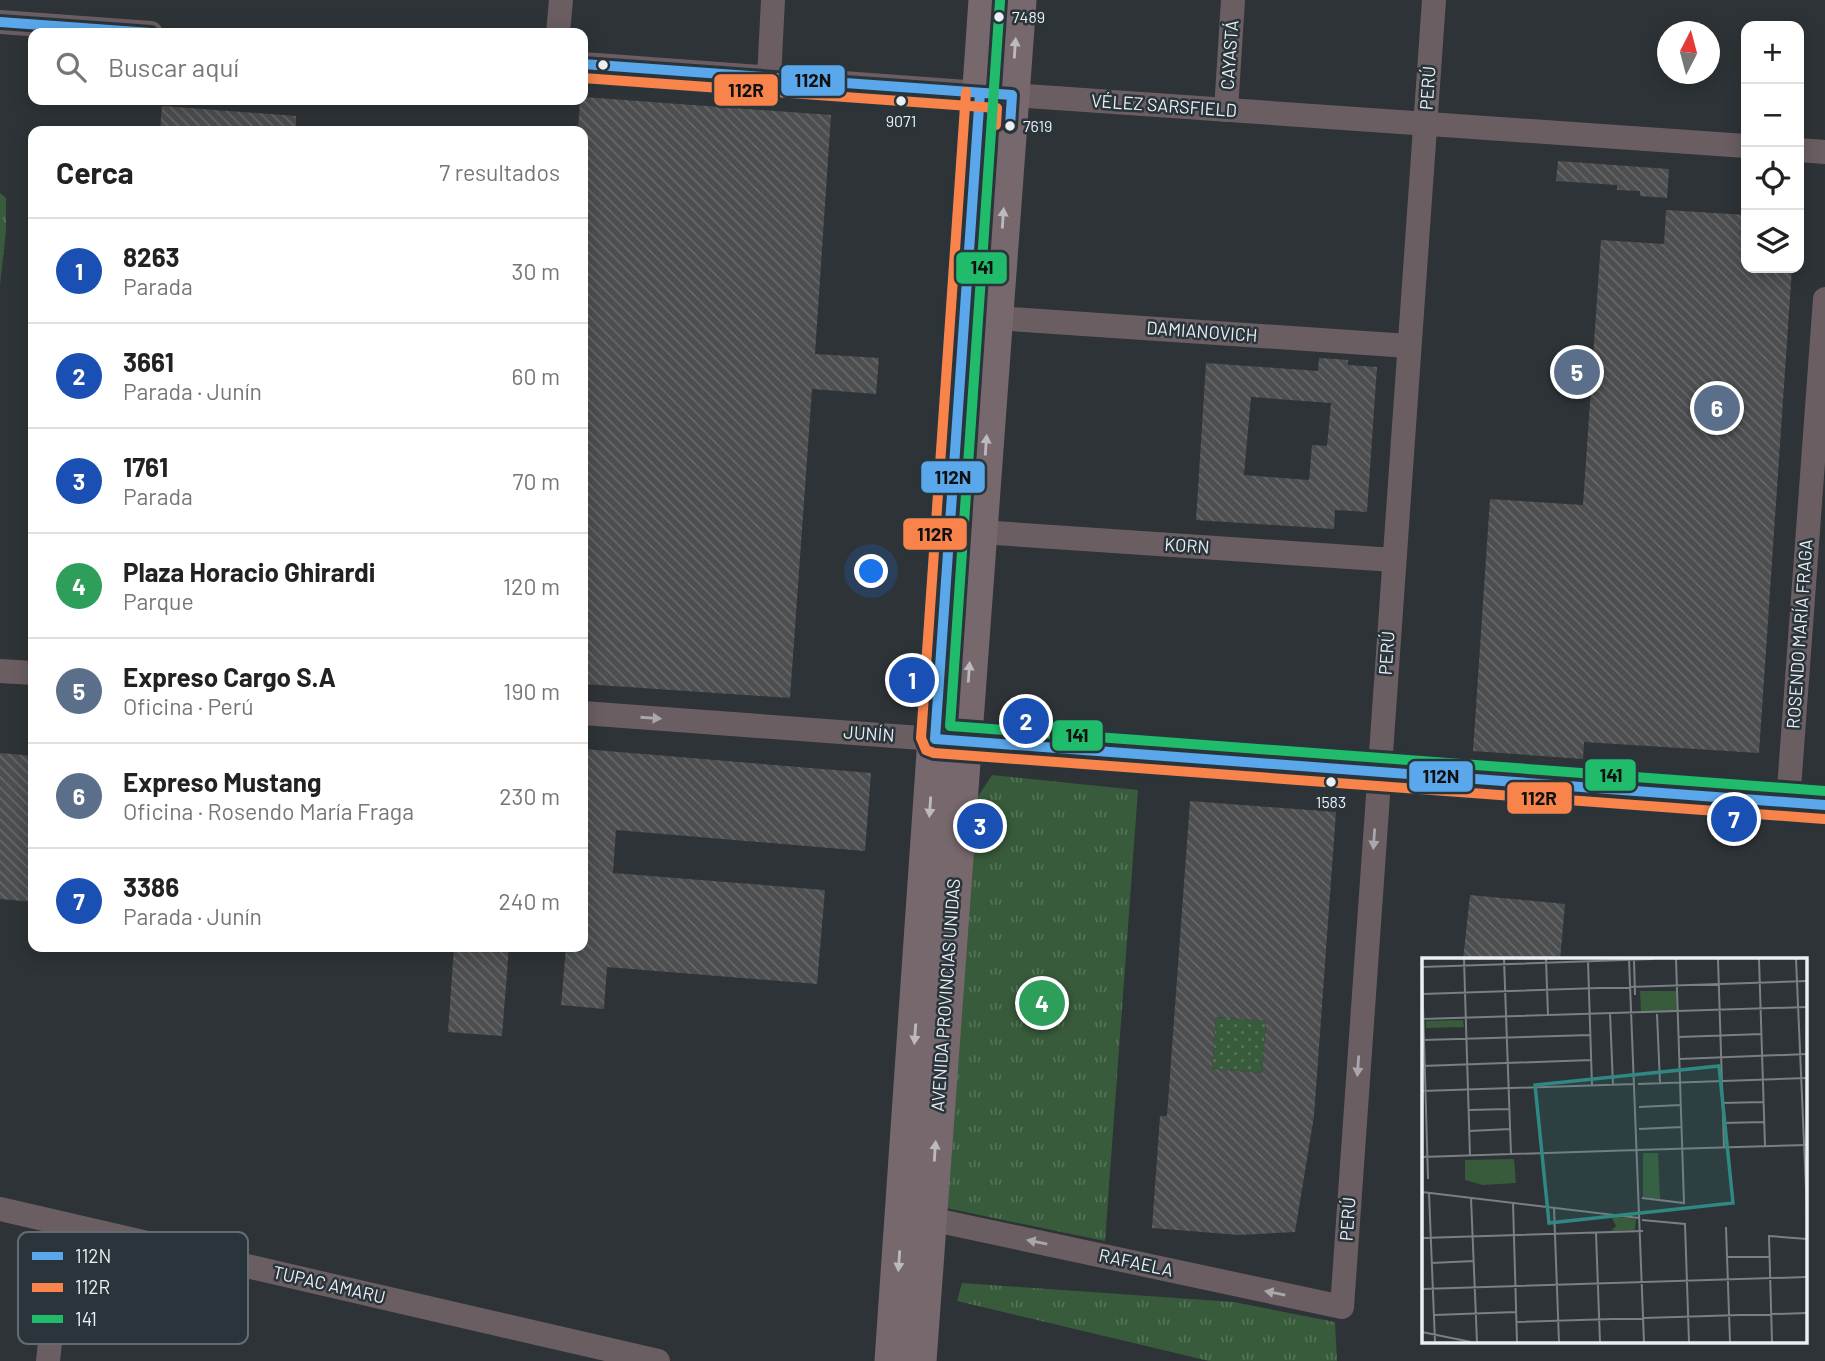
<!DOCTYPE html>
<html lang="es">
<head>
<meta charset="utf-8">
<style>
	body { margin:0; font-family:Barlow,sans-serif; background:#f2f2f2; color:#222 }
	.controls { position:absolute; right:21px; top:21px; display:grid; overflow:hidden; border-radius:14px; box-shadow:0 4px 18px #0003 }
	.controls button { width:63px; height:63px; display:grid; place-items:center; padding:0; border:0; border-bottom:2px solid #e0e0e0; background:#fff; color:#222; font:35px sans-serif }
	.compass { position:absolute; left:1657px; top:21px; width:63px; height:63px; border-radius:50%; background:#fff; box-shadow:0 4px 18px #0003; rotate:6deg }
	.you { position:absolute; left:872px; top:572px; width:24px; height:24px; margin:-18px; border:5px solid #fff; border-radius:50%; background:#1a73e8; box-shadow:0 0 0 10px #1a73e833 }
	.badge { display:grid; place-items:center; width:46px; height:46px; border-radius:50%; background:#5e6163; color:#fff; font-size:23px; font-weight:700 }
	.pin { position:absolute; translate:-50% -50%; border:4px solid #fff; box-shadow:0 2px 7px #0006 }
	.list { margin:0; padding:0; list-style:none }
	h2 { display:flex; justify-content:space-between; align-items:center; height:91px; margin:0; padding:0 28px; font-size:30px }
	h2 small { font-size:23px; font-weight:400; color:#767676 }
	.list li { display:grid; grid-template-columns:46px 1fr auto; gap:21px; align-items:center; box-sizing:border-box; height:105px; padding:0 28px; border-top:2px solid #e0e0e0 }
	.list b { display:block; font-size:26px; white-space:nowrap }
	.list p { margin:0; font-size:23px; white-space:nowrap; color:#767676 }
	.list em { font-size:23px; font-style:normal; color:#767676 }
	.icon { flex:none; width:38px; height:38px; fill:none; stroke:currentColor; stroke-width:2; stroke-linecap:round; stroke-linejoin:round }
	.map { position:relative; flex:none; width:1825px; height:1361px; overflow:hidden }
	.search { position:absolute; background:#fff; box-shadow:0 4px 18px #0003; left:28px; top:28px; width:560px; height:77px; display:flex; align-items:center; gap:18px; box-sizing:border-box; padding:0 24px; border-radius:14px; color:#767676; font-size:26px }
	.panel { position:absolute; background:#fff; box-shadow:0 4px 18px #0003; left:28px; top:126px; width:560px; height:826px; border-radius:14px }
	.map>svg:first-child { display:block }
	.grass { fill:url(#grass-tufts) }
	.garden { fill:url(#garden-dots) }
	.building { fill:url(#building-back-hatch); fill-rule:evenodd }
	.lines { fill:none; stroke-linecap:round; stroke-linejoin:round }
	.street { stroke:#6a5e62; stroke-width:24 }
	.secondary { stroke:#77686d; stroke-width:35 }
	.bus-1-casing { stroke:#2a343b; stroke-width:16 }
	.bus-2-casing { stroke:#2a343b; stroke-width:16 }
	.bus-3-casing { stroke:#2a343b; stroke-width:16 }
	.bus-1 { stroke:#5aa8eb; stroke-width:10 }
	.bus-2 { stroke:#f8844c; stroke-width:10 }
	.bus-3 { stroke:#20bc6c; stroke-width:10 }
	.oneway { fill:#bcbabf }
	.oneway2 { fill:#aaa7ac }
	.bus-dot { fill:#eaf0f5; stroke:#2a343b; stroke-width:2.5 }
	.labels { text-anchor:middle; stroke-width:5; stroke-linejoin:round; paint-order:stroke }
	.bus-label { font-size:16px; fill:#eaf0f5; stroke:#2a343b; text-anchor:start }
	.street-label { font-size:18px; fill:#eaf0f5; stroke:#2a343b }
	.inset-road { fill:none; stroke:#797f83; stroke-width:2 }
	.view { fill:#308882; fill-opacity:0.15; stroke:#308882; stroke-width:3.5 }
	.inset-edge { fill:none; stroke:#eaf0f5; stroke-width:3.5 }
	.key { fill:#2a343b; stroke:#646c73; stroke-width:2 }
	.key-label { font-size:19px; fill:#eaf0f5 }
	.line-badge { stroke:#2a343b; stroke-width:2.5 }
	.pale-badge-label { font-size:19px; text-anchor:middle; font-weight:bold; fill:#111 }
</style>
</head>
<body>
<div class="map">
<svg width="1825" height="1361" viewBox="0 0 1825 1361">
	<defs>
		<pattern id="grass-tufts" width="24" height="20" patternUnits="userSpaceOnUse" patternTransform="scale(1.75)"><rect width="24" height="20" fill="#385b3b"/><path d="M3 7l-1-3M5 7V3M7 7l1-3M15 17l-1-3M17 17v-4M19 17l1-3" fill="none" stroke="#557358"/></pattern>
		<pattern id="garden-dots" width="8" height="8" patternUnits="userSpaceOnUse" patternTransform="scale(1.75)"><rect width="8" height="8" fill="#385b3b"/><path d="M2 2h.1M6 6h.1" fill="none" stroke="#557358" stroke-width="1.8" stroke-linecap="round"/></pattern>
		<pattern id="building-back-hatch" width="6" height="6" patternUnits="userSpaceOnUse" patternTransform="scale(1.75)"><rect width="6" height="6" fill="#4d4e50"/><path d="M-1 5l2 2M0 0l6 6M5-1l2 2" fill="none" stroke="#67686a"/></pattern>
	</defs>
	<rect width="100%" height="100%" fill="#2e3337"/>
	<!-- grass -->
	<g class="grass">
		<path d="M0,193L6,198V230L0,285Z"/>
		<path d="M992,775L1138,790L1105,1241L946,1208L977,798Z"/>
		<path d="M962,1283L1234,1302L1335,1322L1337,1361H1209L957,1301Z"/>
	</g>
	<!-- garden -->
	<path class="garden" d="M1216,1017L1266,1021L1262,1073L1212,1069Z"/>
	<!-- building -->
	<g class="building">
		<path d="M583,97L831,115L815,354L879,358L876,394L812,389L790,698L583,684V131H578L580,100H583Z"/>
		<path d="M162,106L296,116V131H160Z"/>
		<path d="M1558,161L1669,169L1667,198L1640,196V191L1617,190V185L1556,181Z"/>
		<path d="M1666,210L1746,215V268H1792L1759,753L1584,742L1583,759L1473,751L1490,499L1583,505L1601,240L1664,244Z"/>
		<path d="M1319,358L1348,360V365L1377,367L1367,512L1335,510L1334,529L1196,520L1206,363L1318,371ZM1251,397L1331,403L1327,446L1312,445L1309,480L1244,475Z"/>
		<path d="M583,749L871,773L865,851L616,830L613,873L825,890L817,984L607,967L604,1009L561,1005L566,947H583Z"/>
		<path d="M0,753L33,756V902L0,899Z"/>
		<path d="M1190,801L1336,812L1314,1116L1295,1232L1239,1235L1152,1228L1160,1116H1167ZM1216,1017L1266,1021L1262,1073L1212,1069Z"/>
		<path d="M1470,895L1565,904L1560,960H1463Z"/>
		<path d="M454,947H509L502,1036L448,1032Z"/>
	</g>
	<g class="lines">
		<!-- street -->
		<g class="street">
			<path d="M0,22L151,33"/>
			<path d="M558,33L561,0"/>
			<path d="M583,64L980,93"/>
			<path d="M769,78L773,0"/>
			<path d="M1012,95L1746,146"/>
			<path d="M1226,110L1233,0"/>
			<path d="M1799,150L1825,152"/>
			<path d="M996,318L1409,346"/>
			<path d="M980,532L1394,560"/>
			<path d="M0,671L33,673"/>
			<path d="M583,713L935,739"/>
			<path d="M1788,802L1825,299"/>
			<path d="M0,1209L658,1361"/>
			<path d="M930,1219L1342,1307L1434,0"/>
			<path d="M48,1361L63,1224"/>
		</g>
		<!-- secondary -->
		<g class="secondary">
			<path d="M942,739L1825,805"/>
			<path d="M892,1361L986,0"/>
			<path d="M919,1361L1019,0"/>
		</g>
		<defs>
			<g id="bus-1">
				<path d="M0,22L151,33"/>
				<path d="M583,64L1012,95L1010,126"/>
				<path d="M980,93L935,739L1825,805"/>
			</g>
			<g id="bus-2">
				<path d="M583,78L997,108L996,125"/>
				<path d="M966,92L921,738L926,750L934,753L1824,819"/>
			</g>
			<path id="bus-3" d="M1000,1L950,726L1825,791"/>
		</defs>
		<!-- bus-1 casing -->
		<use href="#bus-1" class="bus-1-casing"/>
		<!-- bus-2 casing -->
		<use href="#bus-2" class="bus-2-casing"/>
		<!-- bus-3 casing -->
		<use href="#bus-3" class="bus-3-casing"/>
		<!-- bus-1 -->
		<use href="#bus-1" class="bus-1"/>
		<!-- bus-2 -->
		<use href="#bus-2" class="bus-2"/>
		<!-- bus-3 -->
		<use href="#bus-3" class="bus-3"/>
	</g>
	<!-- one-way arrows -->
	<defs><path id="oneway-solid" d="M-6-.8H1V-3.2L6.5 0L1 3.2V.8H-6Z" transform="scale(1.75)"/></defs>
	<g class="oneway">
		<use href="#oneway-solid" transform="translate(1015 48) rotate(-86)"/>
		<use href="#oneway-solid" transform="translate(1003 218) rotate(-86)"/>
		<use href="#oneway-solid" transform="translate(986 445) rotate(-86)"/>
		<use href="#oneway-solid" transform="translate(969 672) rotate(-86)"/>
		<use href="#oneway-solid" transform="translate(930 807) rotate(94)"/>
		<use href="#oneway-solid" transform="translate(915 1034) rotate(94)"/>
		<use href="#oneway-solid" transform="translate(935 1151) rotate(-86)"/>
		<use href="#oneway-solid" transform="translate(899 1261) rotate(94)"/>
	</g>
	<g class="oneway2">
		<use href="#oneway-solid" transform="translate(651 718) rotate(4)"/>
		<use href="#oneway-solid" transform="translate(1374 839) rotate(94)"/>
		<use href="#oneway-solid" transform="translate(1358 1066) rotate(94)"/>
		<use href="#oneway-solid" transform="translate(1037 1242) rotate(-168)"/>
		<use href="#oneway-solid" transform="translate(1275 1293) rotate(-168)"/>
	</g>
	<!-- markers -->
	<g class="bus-dot">
		<circle cx="999" cy="17" r="6"/>
		<circle cx="603" cy="65" r="6"/>
		<circle cx="901" cy="101" r="6"/>
		<circle cx="1010" cy="126" r="6"/>
		<circle cx="1331" cy="782" r="6"/>
	</g>
	<g class="labels">
		<!-- bus labels -->
		<g class="bus-label">
			<text x="1012" y="23">7489</text>
			<text x="901" y="127" text-anchor="middle">9071</text>
			<text x="1023" y="132">7619</text>
			<text x="1331" y="808" text-anchor="middle">1583</text>
		</g>
		<!-- street labels -->
		<g class="street-label">
			<text transform="translate(1230 55) rotate(-86)" y="6">CAYASTÁ</text>
			<text transform="translate(1428 88) rotate(-86)" y="6">PERÚ</text>
			<text transform="translate(1164 106) rotate(4)" y="6">VÉLEZ SARSFIELD</text>
			<text transform="translate(1202 332) rotate(4)" y="6">DAMIANOVICH</text>
			<text transform="translate(1187 546) rotate(4)" y="6">KORN</text>
			<text transform="translate(1800 634) rotate(-86)" y="6">ROSENDO MARÍA FRAGA</text>
			<text transform="translate(1387 653) rotate(-86)" y="6">PERÚ</text>
			<text transform="translate(869 734) rotate(4)" y="6">JUNÍN</text>
			<text transform="translate(946 995) rotate(-86)" y="6">AVENIDA PROVINCIAS UNIDAS</text>
			<text transform="translate(1348 1219) rotate(-86)" y="6">PERÚ</text>
			<text transform="translate(1136 1263) rotate(12)" y="6">RAFAELA</text>
			<text transform="translate(329 1285) rotate(13)" y="6">TUPAC AMARU</text>
		</g>
	</g>
	<!-- overview -->
	<g transform="translate(1422 958)">
		<rect width="385" height="385" fill="#2e3337"/>
		<path d="M218,33H254L255,54L219,55ZM41,62L42,69L4,70V63ZM221,195H236L238,241L221,239ZM189,258L214,261L213,272L189,273L194,268Z" fill="#385b3b"/>
		<path d="M92,201L94,225L61,227L43,222V202Z" fill="#385b3b"/>
		<path class="inset-road" d="M42,1L48,198M82,1L89,196M124,1L126,57M207,1L222,384M212,1L213,37M296,1L302,189M337,1L343,188M374,1L385,253M166,3L170,128M0,9L231,1M0,12L6,221M0,36L385,23M188,55L191,127M235,56L238,125M0,61L385,49M257,79L340,76M1,82L168,77M257,101L385,96M0,108L169,102M216,126L385,120M0,133L212,126M300,145L342,144M217,149L259,147M47,152L88,151M301,165L342,164M217,171L260,169M47,173L88,171M215,192L385,187M0,199L215,192M0,234L217,260M7,235L13,384M49,240L55,384M220,240L262,245L254,1M91,245L95,384M132,250L137,384M220,262L263,266L267,384M304,269L308,384M174,275L178,384M0,280L221,273M305,299H347M9,305L52,303M0,331L385,319M12,357L94,354M94,364L385,355M0,374L49,384M350,384L347,278L385,281"/>
		<path class="view" d="M297,108L311,245L127,265L113,127Z"/>
		<rect width="385" height="385" class="inset-edge"/>
	</g>
	<!-- legend -->
	<rect x="18" y="1232" width="230" height="112" rx="10" class="key"/>
	<rect x="32" y="1252" width="31" height="8" fill="#5aa8eb"/>
	<rect x="32" y="1283" width="31" height="9" fill="#f8844c"/>
	<rect x="32" y="1315" width="31" height="8" fill="#20bc6c"/>
	<g class="key-label">
		<text x="75" y="1263">112N</text>
		<text x="75" y="1294">112R</text>
		<text x="75" y="1326">141</text>
	</g>
	<g class="line-badge">
		<rect x="780" y="64" width="66" height="33" rx="7" fill="#5aa8eb"/>
		<rect x="713" y="73" width="66" height="34" rx="7" fill="#f8844c"/>
		<rect x="955" y="251" width="53" height="34" rx="7" fill="#20bc6c"/>
		<rect x="920" y="460" width="66" height="34" rx="7" fill="#5aa8eb"/>
		<rect x="902" y="517" width="66" height="34" rx="7" fill="#f8844c"/>
		<rect x="1051" y="719" width="53" height="33" rx="7" fill="#20bc6c"/>
		<rect x="1584" y="758" width="53" height="34" rx="7" fill="#20bc6c"/>
		<rect x="1408" y="760" width="66" height="33" rx="7" fill="#5aa8eb"/>
		<rect x="1506" y="781" width="67" height="34" rx="7" fill="#f8844c"/>
	</g>
	<g class="pale-badge-label">
		<text x="813" y="87">112N</text>
		<text x="746" y="97">112R</text>
		<text x="982" y="274">141</text>
		<text x="953" y="484">112N</text>
		<text x="935" y="541">112R</text>
		<text x="1077" y="742">141</text>
		<text x="1611" y="782">141</text>
		<text x="1441" y="783">112N</text>
		<text x="1539" y="805">112R</text>
	</g>
</svg>
<div class="controls">
<button>+</button>
<button>−</button>
<button><svg class="icon" aria-label="locate" viewBox="0 0 24 24"><circle cx="12" cy="12" r="6"/><path d="M12 2v4M12 18v4M2 12h4M18 12h4"/></svg></button>
<button><svg class="icon" aria-label="layers" viewBox="0 0 24 24"><path d="M12 4l9 5-9 5-9-5zM3 14l9 5 9-5"/></svg></button>
</div>
<svg class="compass" viewBox="-18 -18 36 36"><path d="M0-13l5 13h-10z" fill="#e53935"/><path d="M0 13l5-13h-10z" fill="#767676"/></svg>
<div class="you"></div>
<div class="pin badge" style="left:912px;top:680px;background:#1a4fb4">1</div>
<div class="pin badge" style="left:1026px;top:721px;background:#1a4fb4">2</div>
<div class="pin badge" style="left:980px;top:826px;background:#1a4fb4">3</div>
<div class="pin badge" style="left:1042px;top:1003px;background:#2e9e5b">4</div>
<div class="pin badge" style="left:1577px;top:372px;background:#5c6f8a">5</div>
<div class="pin badge" style="left:1717px;top:408px;background:#5c6f8a">6</div>
<div class="pin badge" style="left:1734px;top:819px;background:#1a4fb4">7</div>
<div class="search"><svg class="icon" aria-label="search" viewBox="0 0 24 24"><circle cx="10" cy="10" r="6"/><path d="M15 15l6 6"/></svg>Buscar aquí</div>
<section class="panel">
<h2>Cerca<small>7 resultados</small></h2>
<ul class="list">
<li><span class="badge" style="background:#1a4fb4">1</span><div><b>8263</b><p>Parada</p></div><em>30 m</em></li>
<li><span class="badge" style="background:#1a4fb4">2</span><div><b>3661</b><p>Parada · Junín</p></div><em>60 m</em></li>
<li><span class="badge" style="background:#1a4fb4">3</span><div><b>1761</b><p>Parada</p></div><em>70 m</em></li>
<li><span class="badge" style="background:#2e9e5b">4</span><div><b>Plaza Horacio Ghirardi</b><p>Parque</p></div><em>120 m</em></li>
<li><span class="badge" style="background:#5c6f8a">5</span><div><b>Expreso Cargo S.A</b><p>Oficina · Perú</p></div><em>190 m</em></li>
<li><span class="badge" style="background:#5c6f8a">6</span><div><b>Expreso Mustang</b><p>Oficina · Rosendo María Fraga</p></div><em>230 m</em></li>
<li><span class="badge" style="background:#1a4fb4">7</span><div><b>3386</b><p>Parada · Junín</p></div><em>240 m</em></li>
</ul>
</section>
</div>
</body>
</html>
